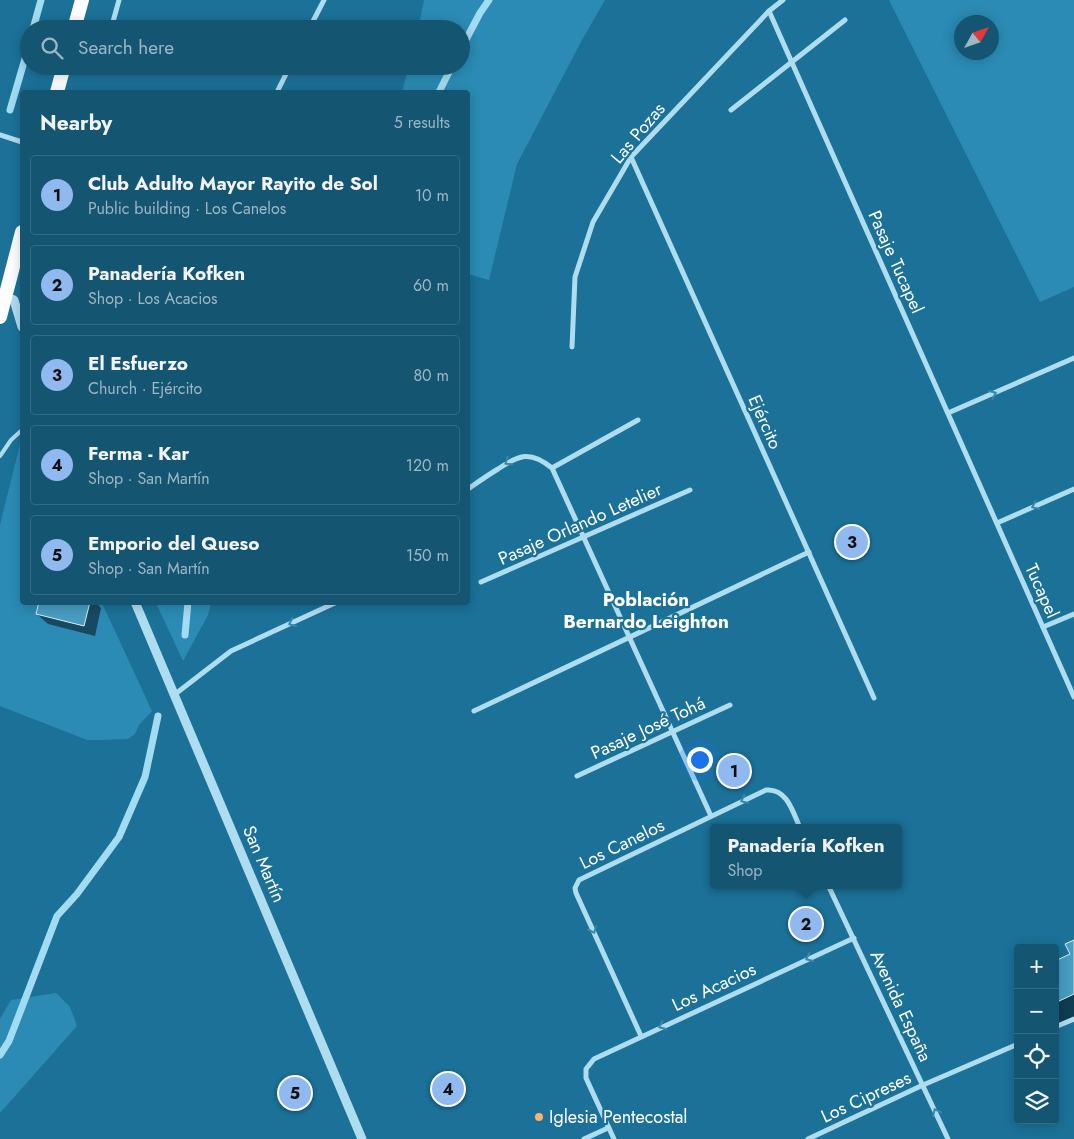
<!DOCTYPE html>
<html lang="en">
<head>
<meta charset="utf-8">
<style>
	body { margin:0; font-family:Jost,sans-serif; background:#1d5b77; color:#f1f3f6 }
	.controls { position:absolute; right:15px; bottom:15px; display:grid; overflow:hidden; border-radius:5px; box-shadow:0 2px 12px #0003 }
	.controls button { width:45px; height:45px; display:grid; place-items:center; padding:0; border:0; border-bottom:1px solid #336b84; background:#145572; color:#f1f3f6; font:25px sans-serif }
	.compass { position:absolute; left:954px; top:15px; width:45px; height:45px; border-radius:50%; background:#145572; box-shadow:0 2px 12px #0003; rotate:50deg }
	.you { position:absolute; left:699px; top:759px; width:18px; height:18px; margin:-12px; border:4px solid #fff; border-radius:50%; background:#1a73e8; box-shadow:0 0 0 8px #1a73e833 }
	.badge { display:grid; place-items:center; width:32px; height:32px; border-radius:50%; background:#90b9f0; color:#111; font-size:16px; font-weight:700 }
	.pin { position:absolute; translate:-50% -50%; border:2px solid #fff; box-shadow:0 1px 5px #0006 }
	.popup { position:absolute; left:710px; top:824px; width:192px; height:65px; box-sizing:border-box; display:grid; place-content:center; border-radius:5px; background:#145572; filter:drop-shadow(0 1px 4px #0005); font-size:16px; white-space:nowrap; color:#9db7c4 }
	.popup b { font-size:19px; color:#f1f3f6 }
	.popup::after { content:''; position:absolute; left:50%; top:100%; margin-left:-10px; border:10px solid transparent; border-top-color:#145572 }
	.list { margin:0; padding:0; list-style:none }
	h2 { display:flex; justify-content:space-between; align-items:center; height:65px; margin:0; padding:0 20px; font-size:21px }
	h2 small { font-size:16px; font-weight:400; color:#9db7c4 }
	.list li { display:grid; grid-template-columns:32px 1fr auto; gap:15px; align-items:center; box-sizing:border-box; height:80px; margin:0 10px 10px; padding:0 10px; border:1px solid #336b84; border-radius:5px }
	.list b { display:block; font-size:19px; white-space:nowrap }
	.list p { margin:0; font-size:16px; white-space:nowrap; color:#9db7c4 }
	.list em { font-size:16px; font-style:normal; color:#9db7c4 }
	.icon { flex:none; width:28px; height:28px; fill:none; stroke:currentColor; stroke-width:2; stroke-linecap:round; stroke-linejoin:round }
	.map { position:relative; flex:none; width:1074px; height:1139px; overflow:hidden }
	.search { position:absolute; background:#145572; box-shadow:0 2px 12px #0003; left:20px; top:20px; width:450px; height:55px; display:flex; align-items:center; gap:12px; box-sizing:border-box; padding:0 18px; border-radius:28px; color:#9db7c4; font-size:19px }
	.panel { position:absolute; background:#145572; box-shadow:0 2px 12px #0003; left:20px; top:90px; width:450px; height:515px; border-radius:5px }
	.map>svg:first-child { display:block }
	.green { fill:#2b8bb4; fill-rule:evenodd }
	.shadow { fill:#0007 }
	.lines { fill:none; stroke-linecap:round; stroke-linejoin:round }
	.stream { stroke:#a2dcf2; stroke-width:7 }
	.building { fill:#489cc0; stroke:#d6f1fb }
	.service { stroke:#afddf0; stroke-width:4 }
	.minor { stroke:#afddf0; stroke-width:5 }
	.tertiary { stroke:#afddf0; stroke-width:9 }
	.trunk { stroke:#fcfeff; stroke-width:14 }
	.oneway { stroke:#3987aa }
	.poi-dot { fill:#ffb16f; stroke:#1b7198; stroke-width:2 }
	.labels { text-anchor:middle; stroke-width:4.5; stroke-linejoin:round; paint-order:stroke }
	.street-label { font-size:18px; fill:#fff; stroke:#1b7198 }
	.poi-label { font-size:18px; fill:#fff; stroke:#1b7198; text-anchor:start }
	.neighbourhood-label { font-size:19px; font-weight:bold; fill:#fff; stroke:#1b7198 }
</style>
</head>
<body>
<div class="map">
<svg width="1074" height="1139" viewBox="0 0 1074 1139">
	<rect width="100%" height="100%" fill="#1b7198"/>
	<!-- green -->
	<g class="green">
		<path d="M424,0H605L582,40L517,164L489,280L468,274V92H402L409,66H461V29H418Z"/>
		<path d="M889,0H1074V287L1040,302ZM962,22H992V52H962Z"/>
		<path d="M22,443V602L102,603L152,711L139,725L135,734L128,739L101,740H87L0,706V525L20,444Z"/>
		<path d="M156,603H211L208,615L183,661Z"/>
		<path d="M56,993L70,1007L77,1026L0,1113V1019L11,1000Z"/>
	</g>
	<!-- shadow -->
	<g class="shadow">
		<path d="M40,602H95L101,608L95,636L48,624L37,614Z"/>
		<path d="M1074,941V1017L1059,1025L1055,1021V963L1071,955Z"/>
	</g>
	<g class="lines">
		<!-- stream -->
		<g class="stream">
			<path d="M33,29L41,0"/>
			<path d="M461,49L480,13L489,0"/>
			<path d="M439,92L452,66"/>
			<path d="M10,110L29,45"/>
			<path d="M185,635L188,602"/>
			<path d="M0,1055L9,1041L57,916L77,894L119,837L145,777L158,716"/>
		</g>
	</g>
	<!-- building -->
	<g class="building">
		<path d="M39,602H90L84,626L36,614Z"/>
		<path d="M1074,940V994L1055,1003V961L1070,954L1065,944Z"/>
	</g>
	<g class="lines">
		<!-- service -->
		<path class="service" d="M0,456L11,440L22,430"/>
		<!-- minor -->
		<g class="minor">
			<path d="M769,11L1074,697"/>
			<path d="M111,29L119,0"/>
			<path d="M309,29L324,0"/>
			<path d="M277,92L290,66"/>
			<path d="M731,110L845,20"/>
			<path d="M0,135L22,142"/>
			<path d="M631,157L874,698"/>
			<path d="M572,347L575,277L593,222L631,157L769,11L783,0"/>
			<path d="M948,413L1074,358"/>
			<path d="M552,468L638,420"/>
			<path d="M468,489C478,482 488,475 498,469C519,455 530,450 552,468L711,816"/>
			<path d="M997,523L1074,489"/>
			<path d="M481,582L690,490"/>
			<path d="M1043,627L1074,614"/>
			<path d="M174,695L231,651L337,602"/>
			<path d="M474,711L809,552"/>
			<path d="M577,776L730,705"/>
			<path d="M828,885L948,1139"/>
			<path d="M1055,1027L1074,1019"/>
			<path d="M641,1036L576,893L575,888L579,880L766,790C787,788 793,812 800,828"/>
			<path d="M584,1139L608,1128"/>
			<path d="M614,1139L586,1078V1069L594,1059L854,938"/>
			<path d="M808,1139L923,1085L1018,1044"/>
		</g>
		<!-- tertiary -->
		<g class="tertiary">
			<path d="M6,297L14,300L22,327"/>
			<path d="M135,602L362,1139"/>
		</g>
		<!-- trunk -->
		<g class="trunk">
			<path d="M74,29L82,0"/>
			<path d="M57,92L64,66"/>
			<path d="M0,317L22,232"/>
		</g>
	</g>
	<!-- one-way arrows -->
	<defs><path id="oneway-chevron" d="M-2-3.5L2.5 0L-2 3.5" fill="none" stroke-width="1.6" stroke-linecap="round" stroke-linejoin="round" transform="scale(1.25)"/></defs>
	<g class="oneway">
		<use href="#oneway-chevron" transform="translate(993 394) rotate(-24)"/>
		<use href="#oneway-chevron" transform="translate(508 462) rotate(147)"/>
		<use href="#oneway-chevron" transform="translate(1035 506) rotate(156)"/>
		<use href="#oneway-chevron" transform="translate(292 623) rotate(155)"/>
		<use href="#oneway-chevron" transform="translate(744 800) rotate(155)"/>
		<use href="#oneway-chevron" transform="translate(593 930) rotate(66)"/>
		<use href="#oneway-chevron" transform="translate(809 958) rotate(155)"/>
		<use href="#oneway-chevron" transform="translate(662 1026) rotate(155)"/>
		<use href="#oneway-chevron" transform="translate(936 1112) rotate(-115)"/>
	</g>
	<!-- markers -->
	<circle class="poi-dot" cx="539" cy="1117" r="5"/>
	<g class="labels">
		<!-- street labels -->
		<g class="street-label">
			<text transform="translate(638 133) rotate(-50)" y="6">Las Pozas</text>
			<text transform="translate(896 262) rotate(66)" y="6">Pasaje Tucapel</text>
			<text transform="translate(765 422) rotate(66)" y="6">Ejército</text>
			<text transform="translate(580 524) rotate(-24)" y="6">Pasaje Orlando Letelier</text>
			<text transform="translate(1042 591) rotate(66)" y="6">Tucapel</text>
			<text transform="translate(648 728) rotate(-25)" y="6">Pasaje José Tohá</text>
			<text transform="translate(622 844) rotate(-26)" y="6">Los Canelos</text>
			<text transform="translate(264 864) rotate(67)" y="6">San Martín</text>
			<text transform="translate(714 987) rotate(-25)" y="6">Los Acacios</text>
			<text transform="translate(901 1006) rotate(65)" y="6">Avenida España</text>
			<text transform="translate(866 1097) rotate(-25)" y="6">Los Cipreses</text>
		</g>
		<!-- poi labels -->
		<g class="poi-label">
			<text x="549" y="1123">Iglesia Pentecostal</text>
		</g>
		<!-- neighbourhood labels -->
		<g class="neighbourhood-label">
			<text x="646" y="606">Población<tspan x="646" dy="22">Bernardo Leighton</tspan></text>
		</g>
	</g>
</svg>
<div class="controls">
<button>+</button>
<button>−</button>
<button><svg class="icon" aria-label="locate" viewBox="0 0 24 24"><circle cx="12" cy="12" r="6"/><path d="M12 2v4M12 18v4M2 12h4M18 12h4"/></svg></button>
<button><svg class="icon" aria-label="layers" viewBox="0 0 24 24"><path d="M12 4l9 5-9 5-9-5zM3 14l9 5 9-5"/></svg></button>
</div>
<svg class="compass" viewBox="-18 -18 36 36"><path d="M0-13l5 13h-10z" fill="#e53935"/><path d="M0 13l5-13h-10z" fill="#9db7c4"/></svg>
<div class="you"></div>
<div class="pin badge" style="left:734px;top:771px">1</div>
<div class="pin badge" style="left:806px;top:924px">2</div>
<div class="popup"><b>Panadería Kofken</b>Shop</div>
<div class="pin badge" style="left:852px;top:542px">3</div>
<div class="pin badge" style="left:448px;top:1089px">4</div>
<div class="pin badge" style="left:295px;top:1093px">5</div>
<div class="search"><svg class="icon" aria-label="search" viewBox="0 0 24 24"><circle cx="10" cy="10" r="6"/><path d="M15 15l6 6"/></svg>Search here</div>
<section class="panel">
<h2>Nearby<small>5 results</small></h2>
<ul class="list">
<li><span class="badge">1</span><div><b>Club Adulto Mayor Rayito de Sol</b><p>Public building · Los Canelos</p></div><em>10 m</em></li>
<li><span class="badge">2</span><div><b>Panadería Kofken</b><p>Shop · Los Acacios</p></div><em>60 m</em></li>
<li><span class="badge">3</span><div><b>El Esfuerzo</b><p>Church · Ejército</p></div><em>80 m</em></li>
<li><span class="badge">4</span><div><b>Ferma - Kar</b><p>Shop · San Martín</p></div><em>120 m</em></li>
<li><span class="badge">5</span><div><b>Emporio del Queso</b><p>Shop · San Martín</p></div><em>150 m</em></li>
</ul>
</section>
</div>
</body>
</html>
